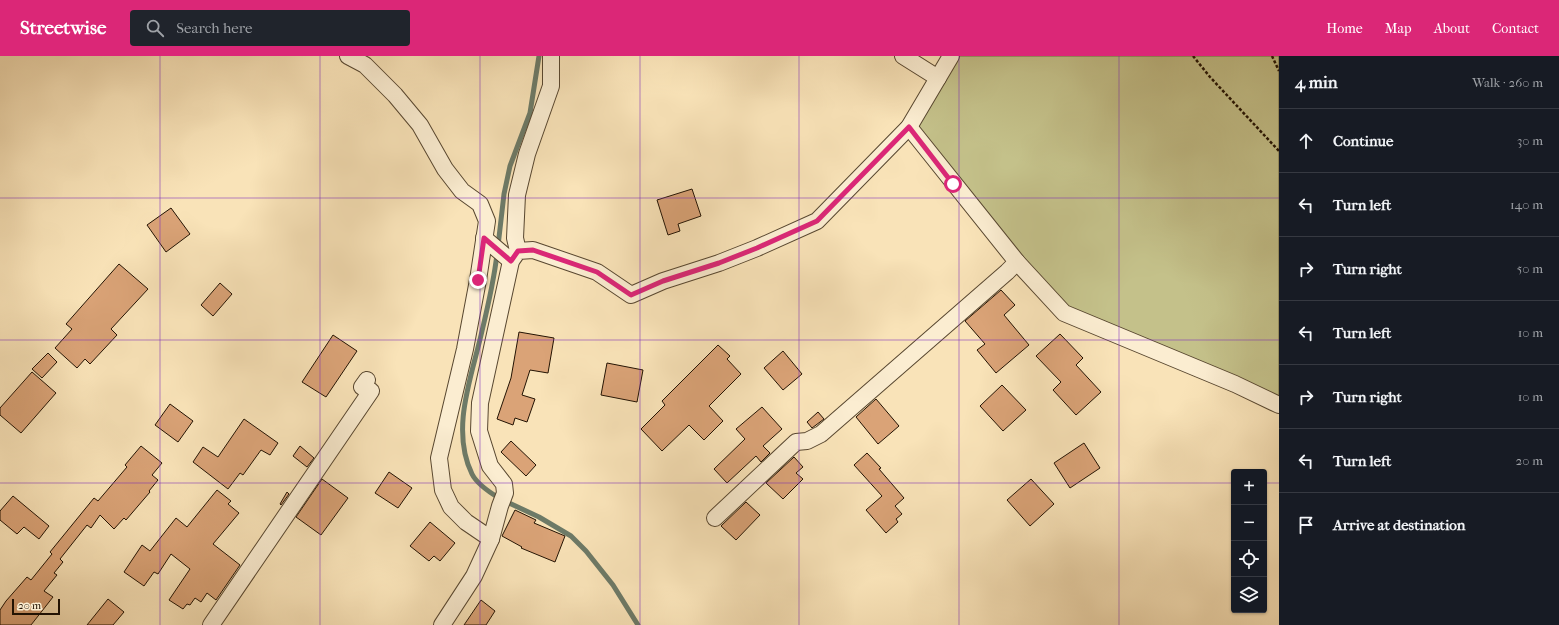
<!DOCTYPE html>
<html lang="en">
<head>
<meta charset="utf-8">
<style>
	body { margin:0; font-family:"IM FELL French Canon",serif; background:#20242c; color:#f1f3f6 }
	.controls { position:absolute; right:12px; bottom:12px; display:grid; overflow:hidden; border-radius:4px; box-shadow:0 1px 3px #0004 }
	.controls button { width:36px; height:36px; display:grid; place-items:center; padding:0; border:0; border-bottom:1px solid #363941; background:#171b24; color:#f1f3f6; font:20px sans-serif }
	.scale { position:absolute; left:12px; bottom:10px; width:48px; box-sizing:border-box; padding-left:4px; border:2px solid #231303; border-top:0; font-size:11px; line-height:14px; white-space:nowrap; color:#231303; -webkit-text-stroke:3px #fbedd1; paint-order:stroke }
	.stop { position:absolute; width:12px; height:12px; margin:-9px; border:3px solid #db2777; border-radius:50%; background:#fff }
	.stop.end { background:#db2777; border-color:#fff; box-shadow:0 1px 4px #0008 }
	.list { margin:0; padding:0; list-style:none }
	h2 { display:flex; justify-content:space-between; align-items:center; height:52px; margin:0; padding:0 16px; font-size:17px }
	h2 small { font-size:13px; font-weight:400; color:#9ea1a6 }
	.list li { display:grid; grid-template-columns:26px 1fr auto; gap:12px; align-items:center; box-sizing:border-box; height:64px; padding:0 16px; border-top:1px solid #363941 }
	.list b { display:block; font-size:15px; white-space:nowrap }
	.list em { font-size:13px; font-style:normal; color:#9ea1a6 }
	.icon { flex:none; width:22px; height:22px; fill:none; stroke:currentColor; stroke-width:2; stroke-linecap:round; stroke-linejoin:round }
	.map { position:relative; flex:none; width:1279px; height:569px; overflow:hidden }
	header { display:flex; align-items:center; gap:24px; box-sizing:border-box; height:56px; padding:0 20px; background:#db2777; color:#fff }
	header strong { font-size:19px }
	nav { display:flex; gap:22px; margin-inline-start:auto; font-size:14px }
	.search { width:280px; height:36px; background:#20242c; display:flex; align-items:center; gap:10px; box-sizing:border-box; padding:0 14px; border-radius:4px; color:#9ea1a6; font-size:15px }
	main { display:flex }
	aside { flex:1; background:#171b24 }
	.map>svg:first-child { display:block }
	.green { fill:#c4c18a; stroke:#746a46 }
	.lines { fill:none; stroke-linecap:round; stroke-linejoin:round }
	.stream { stroke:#6d7a67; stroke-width:5 }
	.building { fill:#daa377; stroke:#231303 }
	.minor-casing { stroke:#584730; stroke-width:18 }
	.path { stroke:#231303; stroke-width:2.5; stroke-dasharray:3 2; stroke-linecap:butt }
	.minor { stroke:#fbedd1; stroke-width:16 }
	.route { stroke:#db2777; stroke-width:5 }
	.grid { fill:none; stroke:#7b2cbf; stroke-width:1; stroke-opacity:0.55 }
</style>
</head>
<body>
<header>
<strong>Streetwise</strong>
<div class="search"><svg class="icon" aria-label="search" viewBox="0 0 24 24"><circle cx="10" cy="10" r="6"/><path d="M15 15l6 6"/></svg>Search here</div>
<nav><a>Home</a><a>Map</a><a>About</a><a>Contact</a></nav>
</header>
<main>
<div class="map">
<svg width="1279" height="569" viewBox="0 0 1279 569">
	<rect width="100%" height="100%" fill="#f9e3b8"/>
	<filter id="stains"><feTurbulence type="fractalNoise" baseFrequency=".005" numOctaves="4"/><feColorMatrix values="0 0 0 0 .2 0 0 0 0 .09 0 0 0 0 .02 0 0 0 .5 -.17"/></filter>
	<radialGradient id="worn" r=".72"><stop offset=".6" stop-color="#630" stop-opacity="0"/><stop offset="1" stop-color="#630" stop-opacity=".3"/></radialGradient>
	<!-- green -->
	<path class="green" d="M951,0H1279V349L1064,257L909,71Z"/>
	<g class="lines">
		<!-- stream -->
		<g class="stream">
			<path d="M498,190L504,138L510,110L530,57L539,0"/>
			<path d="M497,198C494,224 488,250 482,275C472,320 450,373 472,418C477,428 489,436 499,442"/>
			<path d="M507,446L539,461L571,480L586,495L613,529L638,569"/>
		</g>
	</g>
	<!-- building -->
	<g class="building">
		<path d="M692,133L701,160L678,168L680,175L668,179L657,144Z"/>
		<path d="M171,152L190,178L166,196L147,169Z"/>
		<path d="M119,208L148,233L111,273L117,279L90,308L85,303L77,312L55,292L72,273L66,268Z"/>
		<path d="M220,227L232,238L213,260L201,249Z"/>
		<path d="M1001,234L1015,249L1004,259L1029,289L996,317L977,294L985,288L965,265Z"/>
		<path d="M519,276L554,282L548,317L530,314L522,339L535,343L527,366L515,362L513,369L497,363L511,322Z"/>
		<path d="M1060,278L1083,302L1076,309L1101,336L1076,359L1053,334L1061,326L1036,300Z"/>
		<path d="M333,279L357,295L326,341L302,326Z"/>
		<path d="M718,289L730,300L727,303L741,318L709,350L723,365L704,384L689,369L662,395L641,373L665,349L662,345Z"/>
		<path d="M783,295L802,318L783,334L764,312Z"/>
		<path d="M48,297L57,306L42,322L32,313Z"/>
		<path d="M607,307L643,314L637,346L601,339Z"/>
		<path d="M32,316L56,337L21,377L0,359V352Z"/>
		<path d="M1002,329L1026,354L1003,375L980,350Z"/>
		<path d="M876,343L899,370L878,388L856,361Z"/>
		<path d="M170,348L193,365L178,386L155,369Z"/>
		<path d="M762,351L782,373L763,390L770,397L761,406L756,400L727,427L714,413L745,383L736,373Z"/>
		<path d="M818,356L824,363L812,372L807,366Z"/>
		<path d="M244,363L278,387L270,399L261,394L243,419L240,417L228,433L193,406L203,391L218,401Z"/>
		<path d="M511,385L536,409L526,420L501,396Z"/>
		<path d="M1084,387L1100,412L1070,432L1054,407Z"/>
		<path d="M141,390L162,407L152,419L158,424L149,435L150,436L126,464L124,462L114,473L100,459L91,472L87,469L60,503L63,506L54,517L57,519L44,535L53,541L31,569H0V554L6,545L27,521L31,524L52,498L50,496L94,442L98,445L127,411L125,409Z"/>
		<path d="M300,390L314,402L307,411L293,400Z"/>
		<path d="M867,397L881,412L879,413L904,442L895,450L902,458L896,463L898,466L886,477L866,454L882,440L854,409Z"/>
		<path d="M794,401L803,411L796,417L803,423L783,443L766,427Z"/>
		<path d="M389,416L412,432L398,452L375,437Z"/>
		<path d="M322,423L348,442L321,479L296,461Z"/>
		<path d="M1031,423L1054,448L1030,470L1007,444Z"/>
		<path d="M217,434L231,445L228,448L239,457L213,488L240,509L216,544L207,537L201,546L195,542L190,549L187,548L183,553L169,544L190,513L171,498L158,518L154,516L144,530L124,516L142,489L150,495L176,462L187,471Z"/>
		<path d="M287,436L289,438L281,449L280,448Z"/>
		<path d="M13,440L49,470L39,483L24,471L17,478L0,464V455Z"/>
		<path d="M746,446L760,459L736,484L721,470Z"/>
		<path d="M515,454L536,464L534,467L565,480L555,506L521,492L522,491L502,480Z"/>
		<path d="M430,466L455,487L440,505L434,500L429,505L410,490Z"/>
		<path d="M108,543L124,556L113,569H87Z"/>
		<path d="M481,544L495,555L486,569H464Z"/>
	</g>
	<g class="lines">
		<defs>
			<g id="minor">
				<path d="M348,0L365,9L395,39L420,69L445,113L462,135L480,148L487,165L478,224L465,293L439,402L443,434L451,451L466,466L491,483"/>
				<path d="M903,0L938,22"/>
				<path d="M909,71L1017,206L1064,257L1235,328L1279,349"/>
				<path d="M484,182L511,205"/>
				<path d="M518,195L515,182L517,139L527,98L551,30V0"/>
				<path d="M715,462L796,386L807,385L821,378L1007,216L1017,206"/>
				<path d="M211,569L371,335L362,331L367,324"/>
				<path d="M442,569L474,520L491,483L500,450L505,437L504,428L490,410L479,375L480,347L511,205L518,195L533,194L597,216L631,239L663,225L719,207L757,192L817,165L909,71L951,0"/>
			</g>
		</defs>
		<!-- minor casing -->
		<use href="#minor" class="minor-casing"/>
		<!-- path -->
		<g class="path">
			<path d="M1193,0L1210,21L1279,95"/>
			<path d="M1272,0L1279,15"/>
		</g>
		<!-- minor -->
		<use href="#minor" class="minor"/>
	</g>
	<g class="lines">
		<!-- route -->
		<path class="route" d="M478,224L484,182L511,205L518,195L533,194L597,216L631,239L663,225L719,207L757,192L817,165L909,71L953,128"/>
	</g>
	<!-- grid -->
	<path class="grid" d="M160,0V569M320,0V569M480,0V569M640,0V569M799,0V569M959,0V569M1119,0V569M0,142H1279M0,284H1279M0,427H1234M1264,427H1279"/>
	<rect width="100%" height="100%" filter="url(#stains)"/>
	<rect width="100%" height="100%" fill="url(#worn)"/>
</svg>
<div class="controls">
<button>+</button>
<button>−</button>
<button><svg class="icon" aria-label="locate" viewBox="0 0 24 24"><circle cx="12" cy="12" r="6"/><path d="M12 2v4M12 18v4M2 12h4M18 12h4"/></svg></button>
<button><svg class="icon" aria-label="layers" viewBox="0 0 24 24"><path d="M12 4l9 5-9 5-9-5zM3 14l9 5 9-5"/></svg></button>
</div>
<div class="scale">20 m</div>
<div class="stop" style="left:953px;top:128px"></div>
<div class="stop end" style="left:478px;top:224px"></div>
</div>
<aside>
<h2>4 min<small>Walk · 260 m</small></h2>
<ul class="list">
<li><svg class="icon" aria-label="ahead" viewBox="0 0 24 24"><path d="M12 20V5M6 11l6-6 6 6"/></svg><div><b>Continue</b></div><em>30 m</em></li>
<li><svg class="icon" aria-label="left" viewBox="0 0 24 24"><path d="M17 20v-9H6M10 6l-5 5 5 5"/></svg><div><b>Turn left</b></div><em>140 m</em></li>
<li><svg class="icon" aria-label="right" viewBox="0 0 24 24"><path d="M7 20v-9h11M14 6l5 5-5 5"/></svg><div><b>Turn right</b></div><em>50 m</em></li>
<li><svg class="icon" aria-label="left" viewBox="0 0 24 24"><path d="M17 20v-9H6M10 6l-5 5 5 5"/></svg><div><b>Turn left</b></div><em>10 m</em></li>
<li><svg class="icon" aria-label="right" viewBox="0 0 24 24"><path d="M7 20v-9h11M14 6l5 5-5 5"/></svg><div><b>Turn right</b></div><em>10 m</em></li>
<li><svg class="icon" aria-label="left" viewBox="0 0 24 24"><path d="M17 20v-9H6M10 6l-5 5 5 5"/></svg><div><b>Turn left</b></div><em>20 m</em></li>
<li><svg class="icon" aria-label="arrive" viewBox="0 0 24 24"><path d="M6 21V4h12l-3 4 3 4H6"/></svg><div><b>Arrive at destination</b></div></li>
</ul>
</aside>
</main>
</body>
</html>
